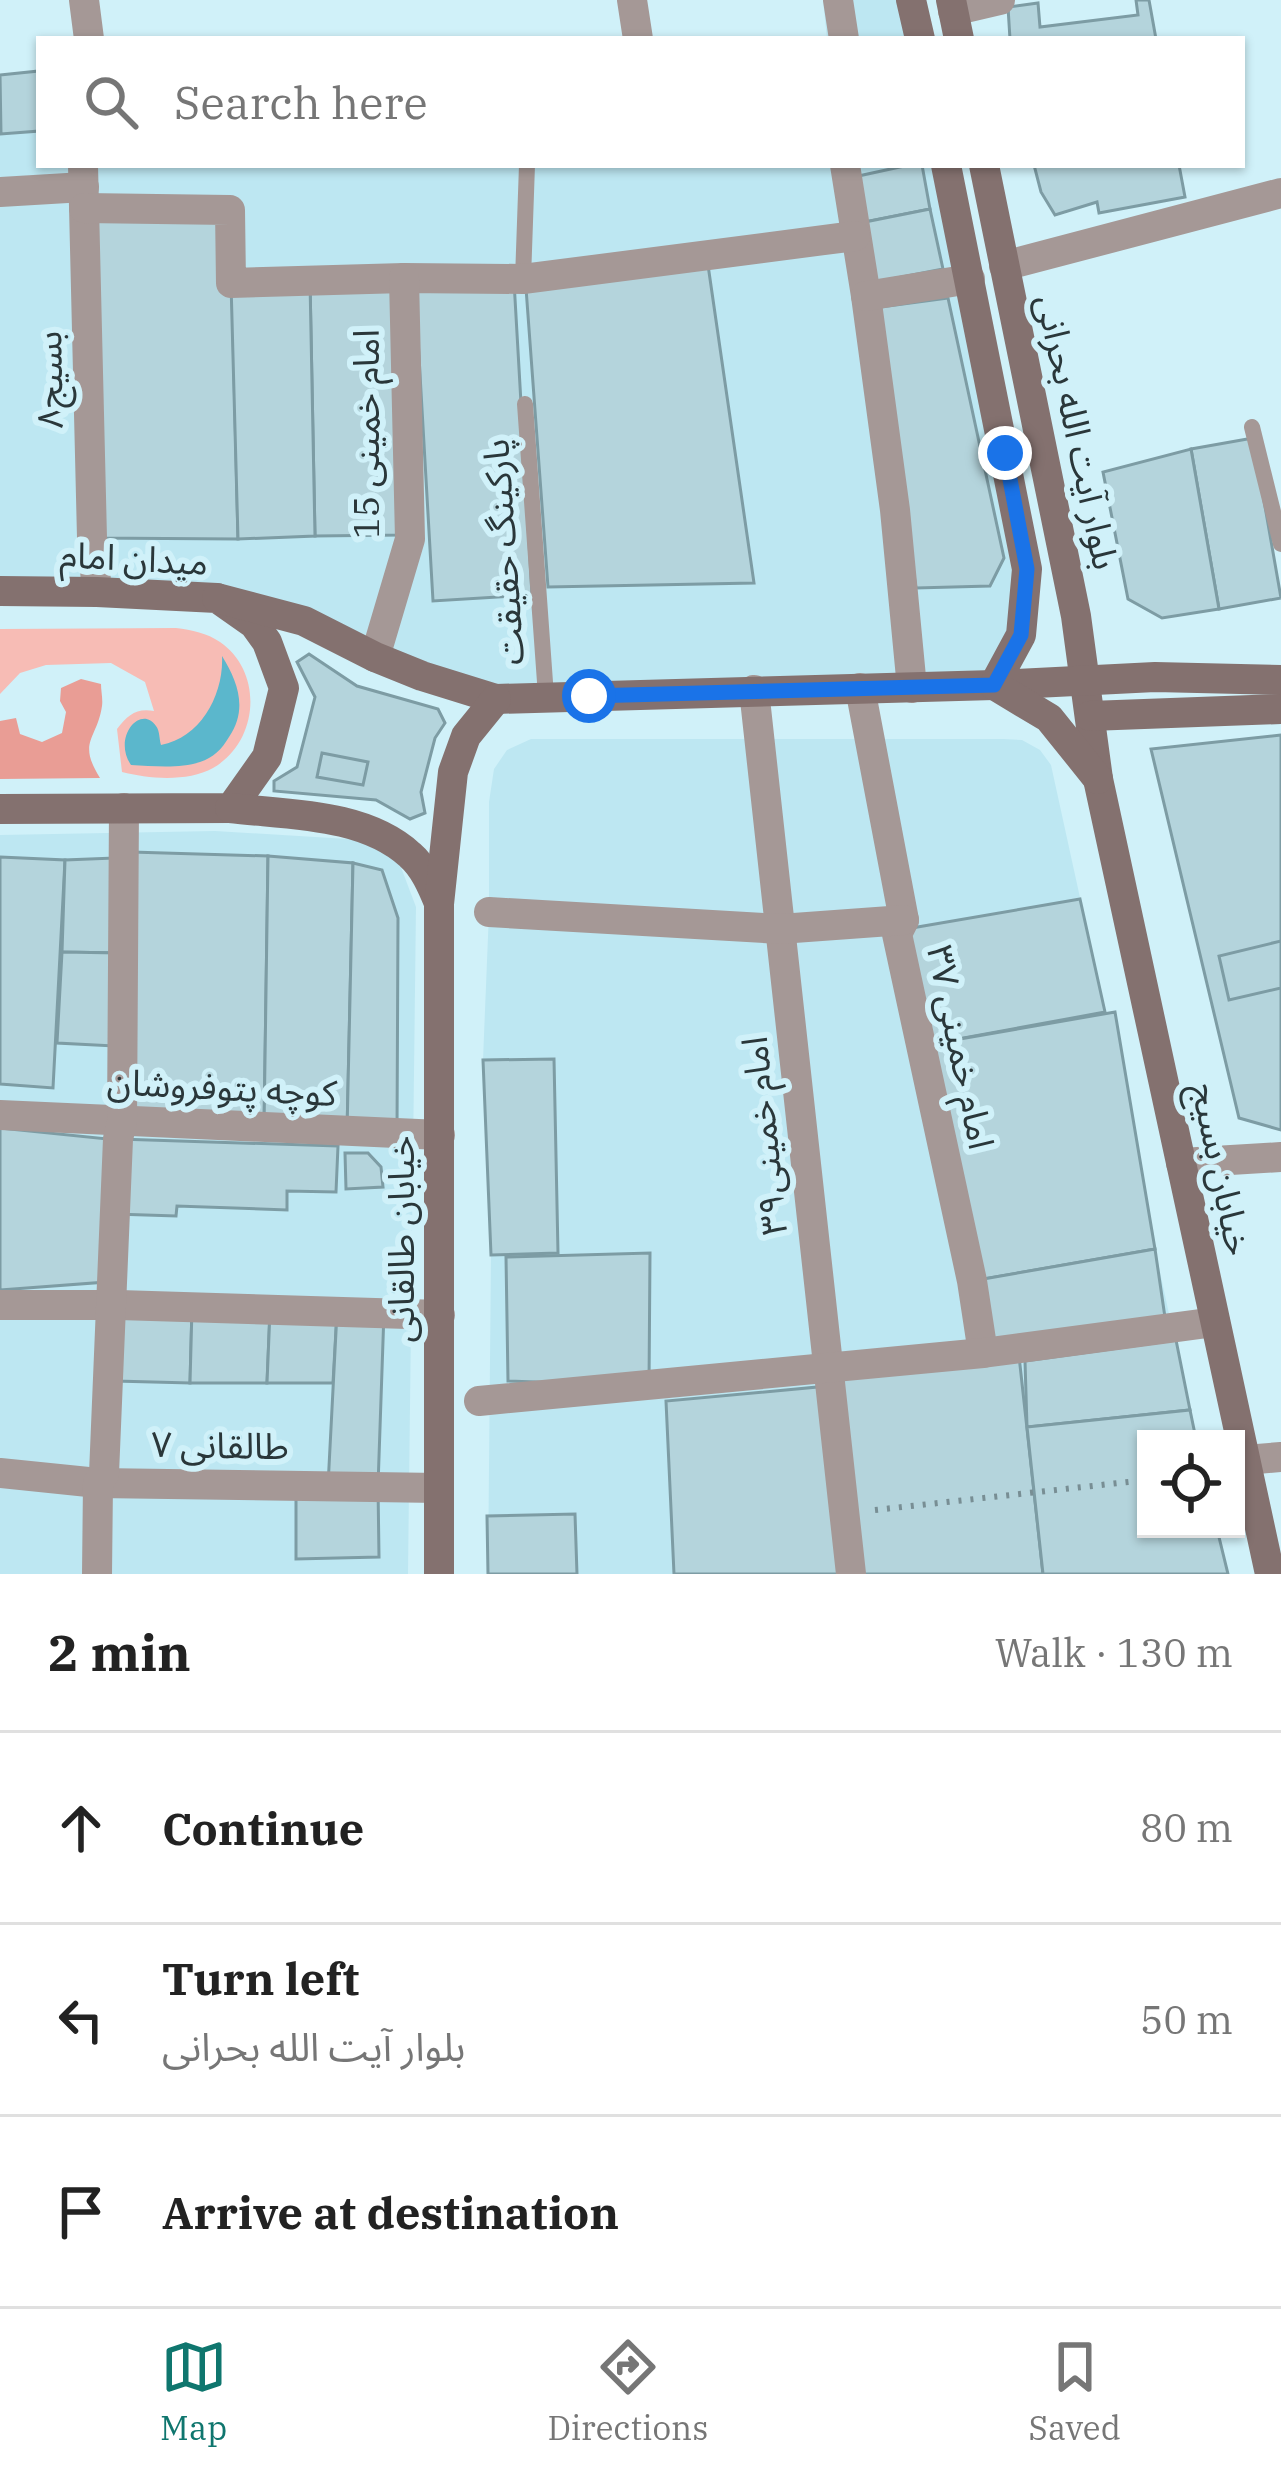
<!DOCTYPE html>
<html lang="en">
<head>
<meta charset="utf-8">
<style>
	body { margin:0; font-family:"IBM Plex Serif","Noto Sans Arabic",serif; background:#f2f2f2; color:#222 }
	.controls { position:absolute; right:36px; bottom:36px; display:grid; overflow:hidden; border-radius:0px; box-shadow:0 3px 9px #0004 }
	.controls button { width:108px; height:108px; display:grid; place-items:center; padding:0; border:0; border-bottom:3px solid #e0e0e0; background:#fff; color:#222; font:60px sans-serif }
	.stop { position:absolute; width:36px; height:36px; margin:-27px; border:9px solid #1a73e8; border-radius:50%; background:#fff }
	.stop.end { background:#1a73e8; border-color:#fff; box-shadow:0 3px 12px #0008 }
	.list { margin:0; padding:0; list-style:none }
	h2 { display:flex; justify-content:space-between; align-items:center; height:156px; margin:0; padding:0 48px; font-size:51px }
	h2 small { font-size:39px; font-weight:400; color:#767676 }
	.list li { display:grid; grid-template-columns:78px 1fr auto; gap:36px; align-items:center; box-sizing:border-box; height:192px; padding:0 48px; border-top:3px solid #e0e0e0 }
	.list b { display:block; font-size:45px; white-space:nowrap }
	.list p { margin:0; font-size:39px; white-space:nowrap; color:#767676 }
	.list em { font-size:39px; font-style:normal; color:#767676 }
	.icon { flex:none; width:66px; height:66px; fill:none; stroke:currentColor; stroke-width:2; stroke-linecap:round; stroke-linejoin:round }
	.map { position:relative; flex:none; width:1281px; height:1574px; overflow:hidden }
	.search { position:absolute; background:#fff; box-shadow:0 3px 9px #0004; left:36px; right:36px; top:36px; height:132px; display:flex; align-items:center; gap:30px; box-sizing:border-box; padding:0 42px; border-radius:0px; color:#767676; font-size:45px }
	.sheet { height:732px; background:#fff }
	nav { display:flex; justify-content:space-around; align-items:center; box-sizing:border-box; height:168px; border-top:3px solid #e0e0e0; background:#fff; font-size:33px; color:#767676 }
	nav a { display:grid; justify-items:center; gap:6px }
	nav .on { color:#0f766e }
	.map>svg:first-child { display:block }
	.built { fill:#bde7f2 }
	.green { fill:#f7bcb5 }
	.forest { fill:#e99d95 }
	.water { fill:#5bb7cc }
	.building { fill:#b4d4dc; stroke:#7d9ca4; stroke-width:3 }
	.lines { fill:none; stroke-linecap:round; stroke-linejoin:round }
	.path { stroke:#788e94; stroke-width:6; stroke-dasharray:3 9; stroke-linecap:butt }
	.lane { stroke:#a59896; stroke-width:16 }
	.street { stroke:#a59896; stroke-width:30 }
	.secondary { stroke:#84716f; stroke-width:30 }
	.route { stroke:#1a73e8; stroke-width:15 }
	.labels { text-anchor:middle; stroke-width:12; stroke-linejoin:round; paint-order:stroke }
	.street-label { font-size:36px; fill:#2a373a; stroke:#d0f1f9 }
</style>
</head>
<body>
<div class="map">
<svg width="1281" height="1574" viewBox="0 0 1281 1574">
	<rect width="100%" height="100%" fill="#d0f1f9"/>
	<!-- built -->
	<g class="built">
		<path d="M823,0H909L917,39H827Z"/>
		<path d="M0,78L39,80V165H943L1027,569L994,685L496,699L217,598L0,596Z"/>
		<path d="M531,739H1003L1022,740L1040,750L1051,765L1105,1012H1115L1155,1249L1196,1439H1146V1529H1218L1228,1574H488L491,1255L483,1060L489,912V802L494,769L507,750Z"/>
		<path d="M215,831L364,840L399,862L416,907L408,1574H0V835Z"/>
	</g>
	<!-- green -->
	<path class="green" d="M176,628C192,630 207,633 220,642C264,672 259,742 213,768C188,782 149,779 122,772L117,729C128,715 136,708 154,711L145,682L111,663L46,665L20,673L0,694V629Z"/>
	<!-- forest -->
	<path class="forest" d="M81,679L101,684C101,691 103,699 102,706C97,740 77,741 100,778L0,779V721L16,718L20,734L42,742L62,733L66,712L60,701L61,688Z"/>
	<!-- water -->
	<path class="water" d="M222,656C238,682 248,709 229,737C222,749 213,758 200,762C179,769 153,766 131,765C112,737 141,704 156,726C160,731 159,739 161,745C201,738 224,694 222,656Z"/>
	<!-- building -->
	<g class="building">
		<path d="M1136,0H1149L1156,39H1010L1008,7L1038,3L1040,27L1138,15Z"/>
		<path d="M39,71V131L1,134L0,75Z"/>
		<path d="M909,165H922L930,209L865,222L854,177Z"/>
		<path d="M1034,165H1179L1185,197L1099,213L1097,202L1055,215L1041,192Z"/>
		<path d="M930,209L943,269L876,282L865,222Z"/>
		<path d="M230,210L238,539L92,538L93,211Z"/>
		<path d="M708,265L754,583L548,587L526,288Z"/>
		<path d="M514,281L532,595L433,601L415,287Z"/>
		<path d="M310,282H396L401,535L315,536Z"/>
		<path d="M310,282L315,536L238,539L231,283Z"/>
		<path d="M948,298L1004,558L990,586L916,588L873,308Z"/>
		<path d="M1253,438L1281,598L1219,609L1191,449Z"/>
		<path d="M1191,449L1219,609L1162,618L1128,599L1103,472Z"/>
		<path d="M309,654L357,686L438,709L445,723L435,738L421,792L425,813L410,819L376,800L274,791V781L297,767L315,697L297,662Z"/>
		<path d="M1281,735V1130L1239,1118L1151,749Z"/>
		<path d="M322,753L368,762L363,785L317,777Z"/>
		<path d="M131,852L268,856L264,1128L122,1122Z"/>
		<path d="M268,856L353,863L347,1132L264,1128Z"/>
		<path d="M0,857L65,860L53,1088L0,1084Z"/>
		<path d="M114,858L119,953L62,952L65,860Z"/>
		<path d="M353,863L382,870L398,918L397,1134L347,1132Z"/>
		<path d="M1080,899L1105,1012L931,1044L906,929Z"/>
		<path d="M1281,941V988L1229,1000L1219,956Z"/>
		<path d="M62,952L119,953L114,1046L57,1043Z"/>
		<path d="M1115,1012L1155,1249L972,1281L931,1044Z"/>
		<path d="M554,1059L558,1253L491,1255L483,1060Z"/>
		<path d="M0,1128L108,1139L106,1282L0,1290Z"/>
		<path d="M118,1139L338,1146L336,1192L287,1191V1210L177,1206L176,1216L115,1214Z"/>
		<path d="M345,1153H368L381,1167L383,1187L346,1189Z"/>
		<path d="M1155,1249L1167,1331L983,1353L972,1281Z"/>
		<path d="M650,1253L649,1386L508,1381L506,1257Z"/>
		<path d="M119,1305L192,1308L190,1383L115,1381Z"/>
		<path d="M192,1308L270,1311L267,1383H190Z"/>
		<path d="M270,1311L337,1312L333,1383H267Z"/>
		<path d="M337,1312H384L378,1486H328Z"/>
		<path d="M1176,1340L1190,1410L1027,1427L1025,1361Z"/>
		<path d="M1019,1356L1043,1574H856L835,1372Z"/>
		<path d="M818,1387L840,1574H674L666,1401Z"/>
		<path d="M1190,1410L1196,1439H1146V1529H1217L1228,1574H1043L1027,1427Z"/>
		<path d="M296,1485L378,1486L379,1557L296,1559Z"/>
		<path d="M575,1514L577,1574H488L487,1516Z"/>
	</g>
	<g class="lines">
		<!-- path -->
		<path class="path" d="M875,1510L1146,1480"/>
		<!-- lane -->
		<g class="lane">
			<path d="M523,279L527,165"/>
			<path d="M525,404L546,696"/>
			<path d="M1252,427L1281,544"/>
		</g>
		<!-- street -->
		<g class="street">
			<path d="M84,0L89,39"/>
			<path d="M632,0L638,39"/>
			<path d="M838,0L844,39"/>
			<path d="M953,11L1000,0"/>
			<path d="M83,165L92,538L97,592"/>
			<path d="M845,165L866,296L895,510L912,688"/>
			<path d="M0,192L84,187"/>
			<path d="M84,208L230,210L231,283L404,278L523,279L855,236"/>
			<path d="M1004,266L1281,193"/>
			<path d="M866,296L970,279"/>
			<path d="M375,657L410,539L404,278"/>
			<path d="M860,688L904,920L897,934L972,1281L983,1353"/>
			<path d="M754,690L851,1574"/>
			<path d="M489,912L780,929L904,920"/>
			<path d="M0,1115L440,1135"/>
			<path d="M1181,1163L1281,1157"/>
			<path d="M0,1305H119L440,1315"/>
			<path d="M479,1401L983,1353L1215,1322"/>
			<path d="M1245,1460L1281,1457"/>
			<path d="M0,1473L98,1483L439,1488"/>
			<path d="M97,1574L98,1483L104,1474L118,1139L122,1122L124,808"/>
		</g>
		<!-- secondary -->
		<g class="secondary">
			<path d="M911,0L920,39"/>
			<path d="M951,0L959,39"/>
			<path d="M946,165L1027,569L1021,635L994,685"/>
			<path d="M984,165L1076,616L1098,779L1270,1574"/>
			<path d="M0,591L97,592L217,598L254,624L267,642L284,688L267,757L231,808L0,809"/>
			<path d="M217,598L304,621L375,657L422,676L496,699L994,685L1155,677L1281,680"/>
			<path d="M994,685L1049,718L1098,779"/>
			<path d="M1090,716L1281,709"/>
			<path d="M230,808C289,815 364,813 410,855C424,867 432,886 439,903"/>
			<path d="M439,1574V904L453,772L466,736L496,699"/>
		</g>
	</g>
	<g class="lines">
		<!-- route -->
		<path class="route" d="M589,696L994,685L1021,635L1027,569L1005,453"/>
	</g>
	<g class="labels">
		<!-- street labels -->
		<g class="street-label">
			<text transform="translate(49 380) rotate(-91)" y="13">بسیج۸</text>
			<text transform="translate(1078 432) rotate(78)" y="13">بلوار آیت الله بحرانی</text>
			<text transform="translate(366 434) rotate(-90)" y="13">امام خمینی 15</text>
			<text transform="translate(503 552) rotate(-94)" y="13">پارکینگ حقیقت</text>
			<text transform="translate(134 558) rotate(3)" y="13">میدان امام</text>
			<text transform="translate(961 1047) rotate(78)" y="13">امام خمینی ۳۷</text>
			<text transform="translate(222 1087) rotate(3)" y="13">کوچه پتوفروشان</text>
			<text transform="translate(764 1136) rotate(-96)" y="13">امام خمینی۳۹</text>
			<text transform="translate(1222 1169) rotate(78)" y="13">خیابان بسیج</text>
			<text transform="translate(401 1239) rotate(-90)" y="13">خیابان طالقانی</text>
			<text transform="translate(220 1445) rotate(1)" y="13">طالقانی ۷</text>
		</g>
	</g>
</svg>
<div class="controls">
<button><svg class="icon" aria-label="locate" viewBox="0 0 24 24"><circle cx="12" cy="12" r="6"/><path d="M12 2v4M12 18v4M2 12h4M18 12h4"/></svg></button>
</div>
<div class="stop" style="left:589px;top:696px"></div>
<div class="stop end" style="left:1005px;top:453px"></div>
<div class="search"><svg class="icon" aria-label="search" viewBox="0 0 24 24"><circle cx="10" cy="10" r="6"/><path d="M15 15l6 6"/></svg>Search here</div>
</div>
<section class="sheet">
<h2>2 min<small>Walk · 130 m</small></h2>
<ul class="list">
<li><svg class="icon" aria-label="ahead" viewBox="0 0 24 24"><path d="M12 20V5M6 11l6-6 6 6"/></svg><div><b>Continue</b></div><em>80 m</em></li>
<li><svg class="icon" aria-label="left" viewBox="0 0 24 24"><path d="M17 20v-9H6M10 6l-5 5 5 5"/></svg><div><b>Turn left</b><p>بلوار آیت الله بحرانی</p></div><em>50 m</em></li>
<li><svg class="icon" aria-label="arrive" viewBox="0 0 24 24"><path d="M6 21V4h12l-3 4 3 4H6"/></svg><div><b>Arrive at destination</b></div></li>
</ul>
</section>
<nav>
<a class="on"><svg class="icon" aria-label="map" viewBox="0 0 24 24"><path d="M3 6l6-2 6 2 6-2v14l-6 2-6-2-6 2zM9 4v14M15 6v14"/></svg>Map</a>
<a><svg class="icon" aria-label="directions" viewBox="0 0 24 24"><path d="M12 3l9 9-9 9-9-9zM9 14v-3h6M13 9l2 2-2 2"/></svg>Directions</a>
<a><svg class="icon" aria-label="saved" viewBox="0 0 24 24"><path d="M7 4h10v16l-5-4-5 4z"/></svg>Saved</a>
</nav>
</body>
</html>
